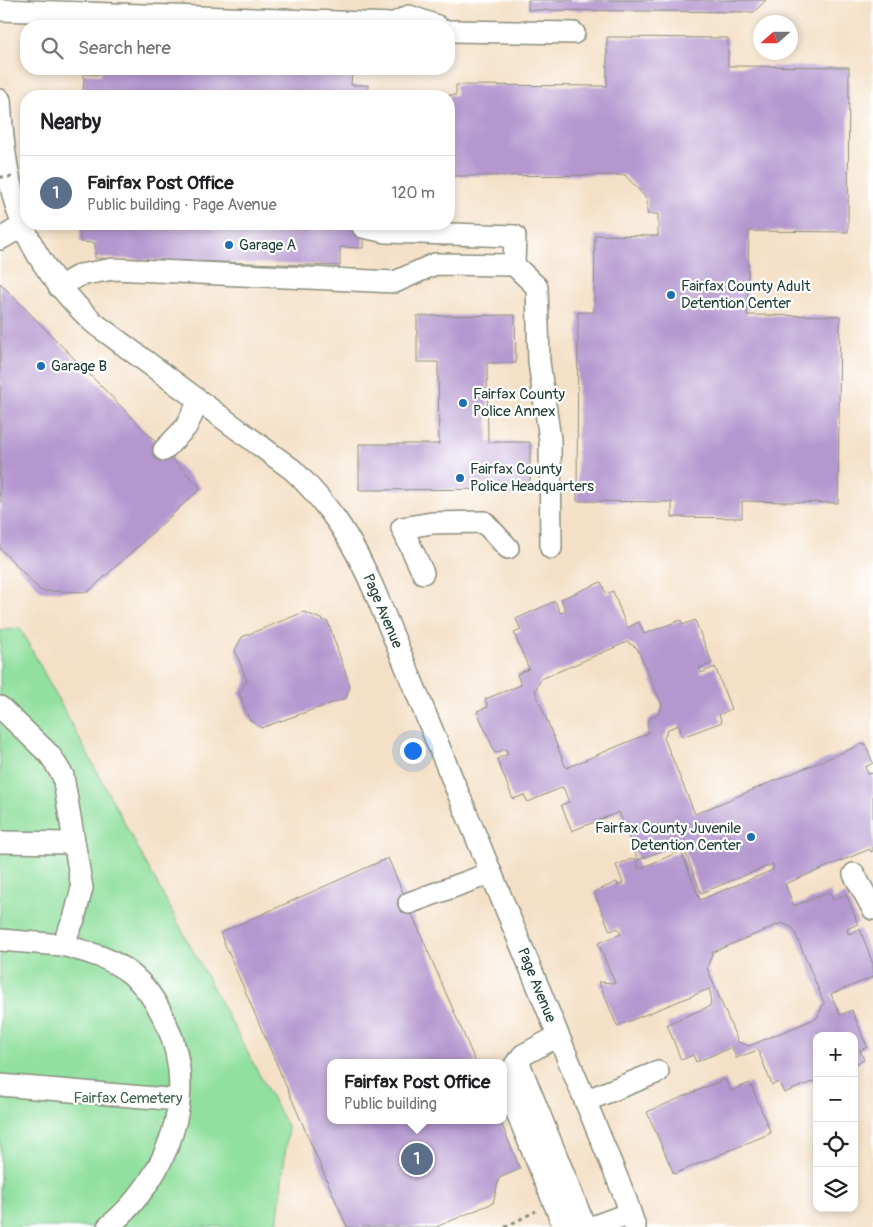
<!DOCTYPE html>
<html lang="en">
<head>
<meta charset="utf-8">
<style>
	body { margin:0; font-family:Pangolin,sans-serif; background:#f2f2f2; color:#202124 }
	.controls { position:absolute; right:15px; bottom:15px; display:grid; overflow:hidden; border-radius:10px; box-shadow:0 2px 8px #0003 }
	.controls button { width:45px; height:45px; display:grid; place-items:center; padding:0; border:0; border-bottom:1px solid #e0e0e0; background:#fff; color:#202124; font:25px sans-serif }
	.compass { position:absolute; left:753px; top:15px; width:45px; height:45px; border-radius:50%; background:#fff; box-shadow:0 2px 8px #0003; rotate:249deg }
	.you { position:absolute; left:412px; top:750px; width:18px; height:18px; margin:-12px; border:4px solid #fff; border-radius:50%; background:#1a73e8; box-shadow:0 0 0 8px #1a73e833 }
	.badge { display:grid; place-items:center; width:32px; height:32px; border-radius:50%; background:#0f766e; color:#fff; font-size:16px; font-weight:700 }
	.pin { position:absolute; translate:-50% -50%; border:2px solid #fff; box-shadow:0 1px 5px #0006 }
	.popup { position:absolute; left:327px; top:1059px; width:180px; height:65px; box-sizing:border-box; display:grid; place-content:center; border-radius:10px; background:#fff; filter:drop-shadow(0 1px 4px #0005); font-size:16px; white-space:nowrap; color:#757577 }
	.popup b { font-size:19px; color:#202124 }
	.popup::after { content:''; position:absolute; left:50%; top:100%; margin-left:-10px; border:10px solid transparent; border-top-color:#fff }
	.list { margin:0; padding:0; list-style:none }
	h2 { display:flex; justify-content:space-between; align-items:center; height:65px; margin:0; padding:0 20px; font-size:21px }
	h2 small { font-size:16px; font-weight:400; color:#757577 }
	.list li { display:grid; grid-template-columns:32px 1fr auto; gap:15px; align-items:center; box-sizing:border-box; height:75px; padding:0 20px; border-top:1px solid #e0e0e0 }
	.list b { display:block; font-size:19px; white-space:nowrap }
	.list p { margin:0; font-size:16px; white-space:nowrap; color:#757577 }
	.list em { font-size:16px; font-style:normal; color:#757577 }
	.icon { flex:none; width:28px; height:28px; fill:none; stroke:currentColor; stroke-width:2; stroke-linecap:round; stroke-linejoin:round }
	.map { position:relative; flex:none; width:873px; height:1227px; overflow:hidden }
	.search { position:absolute; background:#fff; box-shadow:0 2px 8px #0003; left:20px; top:20px; width:435px; height:55px; display:flex; align-items:center; gap:12px; box-sizing:border-box; padding:0 18px; border-radius:20px; color:#757577; font-size:19px }
	.panel { position:absolute; background:#fff; box-shadow:0 2px 8px #0003; left:20px; top:90px; width:435px; height:140px; border-radius:20px }
	.map>svg:first-child { display:block }
	.green { fill:#91e09f; stroke:#588e6a }
	.building { fill:#b497cf; fill-rule:evenodd }
	.lines { fill:none; stroke-linecap:round; stroke-linejoin:round }
	.minor-casing { stroke:#8a8e7d; stroke-width:24 }
	.path { stroke:#8a8e7d; stroke-width:3; stroke-dasharray:4 4; stroke-linecap:butt }
	.minor { stroke:#fff; stroke-width:21 }
	.path-bridge { stroke:#8a8e7d; stroke-width:3; stroke-dasharray:4 4; stroke-linecap:butt }
	.poi-dot { fill:#1f6fb2; stroke:#fff; stroke-width:2 }
	.labels { text-anchor:middle; stroke-width:4.5; stroke-linejoin:round; paint-order:stroke }
	.poi-label { font-size:15px; fill:#1f3d34; stroke:#fff; text-anchor:start }
	.street-label { font-size:15px; fill:#1f3d34; stroke:#fff }
	.park-label { font-size:15px; fill:#3c664f; stroke:#fff }
</style>
</head>
<body>
<div class="map">
<svg width="873" height="1227" viewBox="0 0 873 1227">
	<rect width="100%" height="100%" fill="#fff"/>
	<filter id="ink" filterUnits="userSpaceOnUse"><feTurbulence type="fractalNoise" baseFrequency=".02" numOctaves="2"/><feDisplacementMap in="SourceGraphic" scale="10" xChannelSelector="R" yChannelSelector="G"/><feConvolveMatrix kernelMatrix="1 2 1 2 8 2 1 2 1" color-interpolation-filters="sRGB"/></filter>
	<filter id="wash" filterUnits="userSpaceOnUse"><feTurbulence type="fractalNoise" baseFrequency=".0096" numOctaves="4" result="noise"/><feDisplacementMap in="SourceGraphic" scale="20" xChannelSelector="R" yChannelSelector="G"/><feGaussianBlur stdDeviation="1.12" result="paint"/><feColorMatrix in="noise" values="0 0 0 0 0 0 0 0 0 0 0 0 0 0 0 0 0 1.4 0 .05"/><feComposite in="paint" operator="in"/></filter>
	<g filter="url(#wash)">
		<rect width="100%" height="100%" fill="#f4e0c6"/>
		<!-- green -->
		<path class="green" d="M20,628L288,1128L277,1227H0V631Z"/>
		<g id="blocks">
			<!-- building -->
			<g class="building">
				<path d="M528,0H766L754,12L528,10Z"/>
				<path d="M607,37L728,38V66L849,67L848,232L749,231L747,315L840,316L838,503L742,501V518L672,517V502L577,501L578,312H594L595,235L658,236V214H647V199L625,175L451,176L452,166H449V95H456V85L607,86Z"/>
				<path d="M102,69H352L351,85H368V96H83L84,74L101,75Z"/>
				<path d="M80,224H363V248L340,247V266L95,258V243L80,242Z"/>
				<path d="M0,283L201,488L88,592L41,591L0,548Z"/>
				<path d="M515,315L516,363H487L488,442H530V489L359,490V444H439L438,362H417V316Z"/>
				<path d="M601,582L606,594L613,591L627,628L639,622L644,634L681,620L683,625L695,620L712,663L699,668L701,673L715,667L731,709L719,715L722,722L682,737L679,725L668,729L664,738L695,814L865,743L873,763L865,767L868,774L873,773V851L871,852L870,849L785,884L794,906L830,892L833,900L846,894L858,924L847,929L848,934L860,929L873,964V977L831,994L840,1015L852,1010L867,1047L860,1050L864,1060L854,1065V1036H817V1080L784,1093L779,1082L772,1085L758,1050L736,1058L732,1047L696,1062L693,1055L681,1060L667,1024L710,1006L711,995L709,989L617,1026L599,982L615,983L598,943L621,934L618,928L610,931L594,892L617,882L618,886L623,883L616,865L635,858L639,869L681,851L700,900L773,870V864L701,893L682,843L638,860L619,812L572,831L561,805L569,802L563,787L528,802L524,795L513,799L497,759L508,754L506,749L495,753L477,711L488,707L485,699L521,685L517,674L529,669L514,633L521,630L516,619L555,601L560,613L566,611L561,599ZM627,642L637,648L662,705L660,712L649,719L647,725L649,733L566,768L535,691L541,679ZM782,923L793,928L824,1003L817,1018L749,1046L738,1042L707,968L713,952Z"/>
				<path d="M304,612L328,622L350,686L346,698L261,728L249,719L239,693L247,681L235,650L242,637Z"/>
				<path d="M388,858L476,1063H331V1120H500L520,1169L499,1178L493,1203L436,1227H347L220,933Z"/>
				<path d="M725,1079L731,1091L750,1083L771,1133L674,1174L647,1112Z"/>
			</g>
		</g>
	</g>
	<g filter="url(#ink)">
		<use href="#blocks" fill-opacity="0" stroke="#8a8e7d" stroke-width="1"/>
		<g class="lines">
			<defs>
				<g id="minor">
					<path d="M0,10L392,24L409,16L437,26"/>
					<path d="M449,31L574,33"/>
					<path d="M0,100C6,198 21,254 94,323L293,470C333,509 353,541 375,592L625,1197L635,1227"/>
					<path d="M363,227L386,232L515,236L514,265L537,287L539,362L550,440L551,548"/>
					<path d="M0,239L23,226"/>
					<path d="M59,287L80,275L113,269L395,282L435,264L514,265"/>
					<path d="M164,450L186,427L199,401"/>
					<path d="M423,573L402,528L432,523L484,522L508,548"/>
					<path d="M0,707L50,755L63,776L82,888L74,919L62,945C85,951 112,958 131,974C147,987 158,1005 166,1023C200,1097 167,1178 108,1227"/>
					<path d="M0,842L72,843"/>
					<path d="M854,874L873,909"/>
					<path d="M409,903L491,873"/>
					<path d="M0,940L62,945"/>
					<path d="M558,1036L523,1055L515,1065L508,1091L564,1227"/>
					<path d="M518,1061L585,1227"/>
					<path d="M0,1085L179,1100"/>
					<path d="M585,1101L658,1072"/>
					<path d="M592,1227L630,1213"/>
				</g>
			</defs>
			<!-- minor casing -->
			<use href="#minor" class="minor-casing"/>
			<!-- path -->
			<path class="path" d="M505,1227L536,1211"/>
			<!-- minor -->
			<use href="#minor" class="minor"/>
			<!-- path-bridge -->
			<path class="path-bridge" d="M0,177H16"/>
		</g>
	</g>
	<!-- markers -->
	<g class="poi-dot">
		<circle cx="229" cy="245" r="5"/>
		<circle cx="671" cy="295" r="5"/>
		<circle cx="41" cy="366" r="5"/>
		<circle cx="463" cy="403" r="5"/>
		<circle cx="460" cy="478" r="5"/>
		<circle cx="751" cy="837" r="5"/>
	</g>
	<g class="labels">
		<!-- poi labels -->
		<g class="poi-label">
			<text x="239" y="250">Garage A</text>
			<text x="681" y="291">Fairfax County Adult<tspan x="681" dy="17">Detention Center</tspan></text>
			<text x="51" y="371">Garage B</text>
			<text x="473" y="399">Fairfax County<tspan x="473" dy="17">Police Annex</tspan></text>
			<text x="470" y="474">Fairfax County<tspan x="470" dy="17">Police Headquarters</tspan></text>
			<text x="741" y="833" text-anchor="end">Fairfax County Juvenile<tspan x="741" dy="17">Detention Center</tspan></text>
		</g>
		<!-- street labels -->
		<g class="street-label">
			<text transform="translate(383 611) rotate(67)" y="5">Page Avenue</text>
			<text transform="translate(537 985) rotate(68)" y="5">Page Avenue</text>
		</g>
		<!-- park labels -->
		<g class="park-label">
			<text x="128" y="1103">Fairfax Cemetery</text>
		</g>
	</g>
</svg>
<div class="controls">
<button>+</button>
<button>−</button>
<button><svg class="icon" aria-label="locate" viewBox="0 0 24 24"><circle cx="12" cy="12" r="6"/><path d="M12 2v4M12 18v4M2 12h4M18 12h4"/></svg></button>
<button><svg class="icon" aria-label="layers" viewBox="0 0 24 24"><path d="M12 4l9 5-9 5-9-5zM3 14l9 5 9-5"/></svg></button>
</div>
<svg class="compass" viewBox="-18 -18 36 36"><path d="M0-13l5 13h-10z" fill="#e53935"/><path d="M0 13l5-13h-10z" fill="#757577"/></svg>
<div class="you"></div>
<div class="pin badge" style="left:417px;top:1159px;background:#5c6f8a">1</div>
<div class="popup"><b>Fairfax Post Office</b>Public building</div>
<div class="search"><svg class="icon" aria-label="search" viewBox="0 0 24 24"><circle cx="10" cy="10" r="6"/><path d="M15 15l6 6"/></svg>Search here</div>
<section class="panel">
<h2>Nearby<small></small></h2>
<ul class="list">
<li><span class="badge" style="background:#5c6f8a">1</span><div><b>Fairfax Post Office</b><p>Public building · Page Avenue</p></div><em>120 m</em></li>
</ul>
</section>
</div>
</body>
</html>
